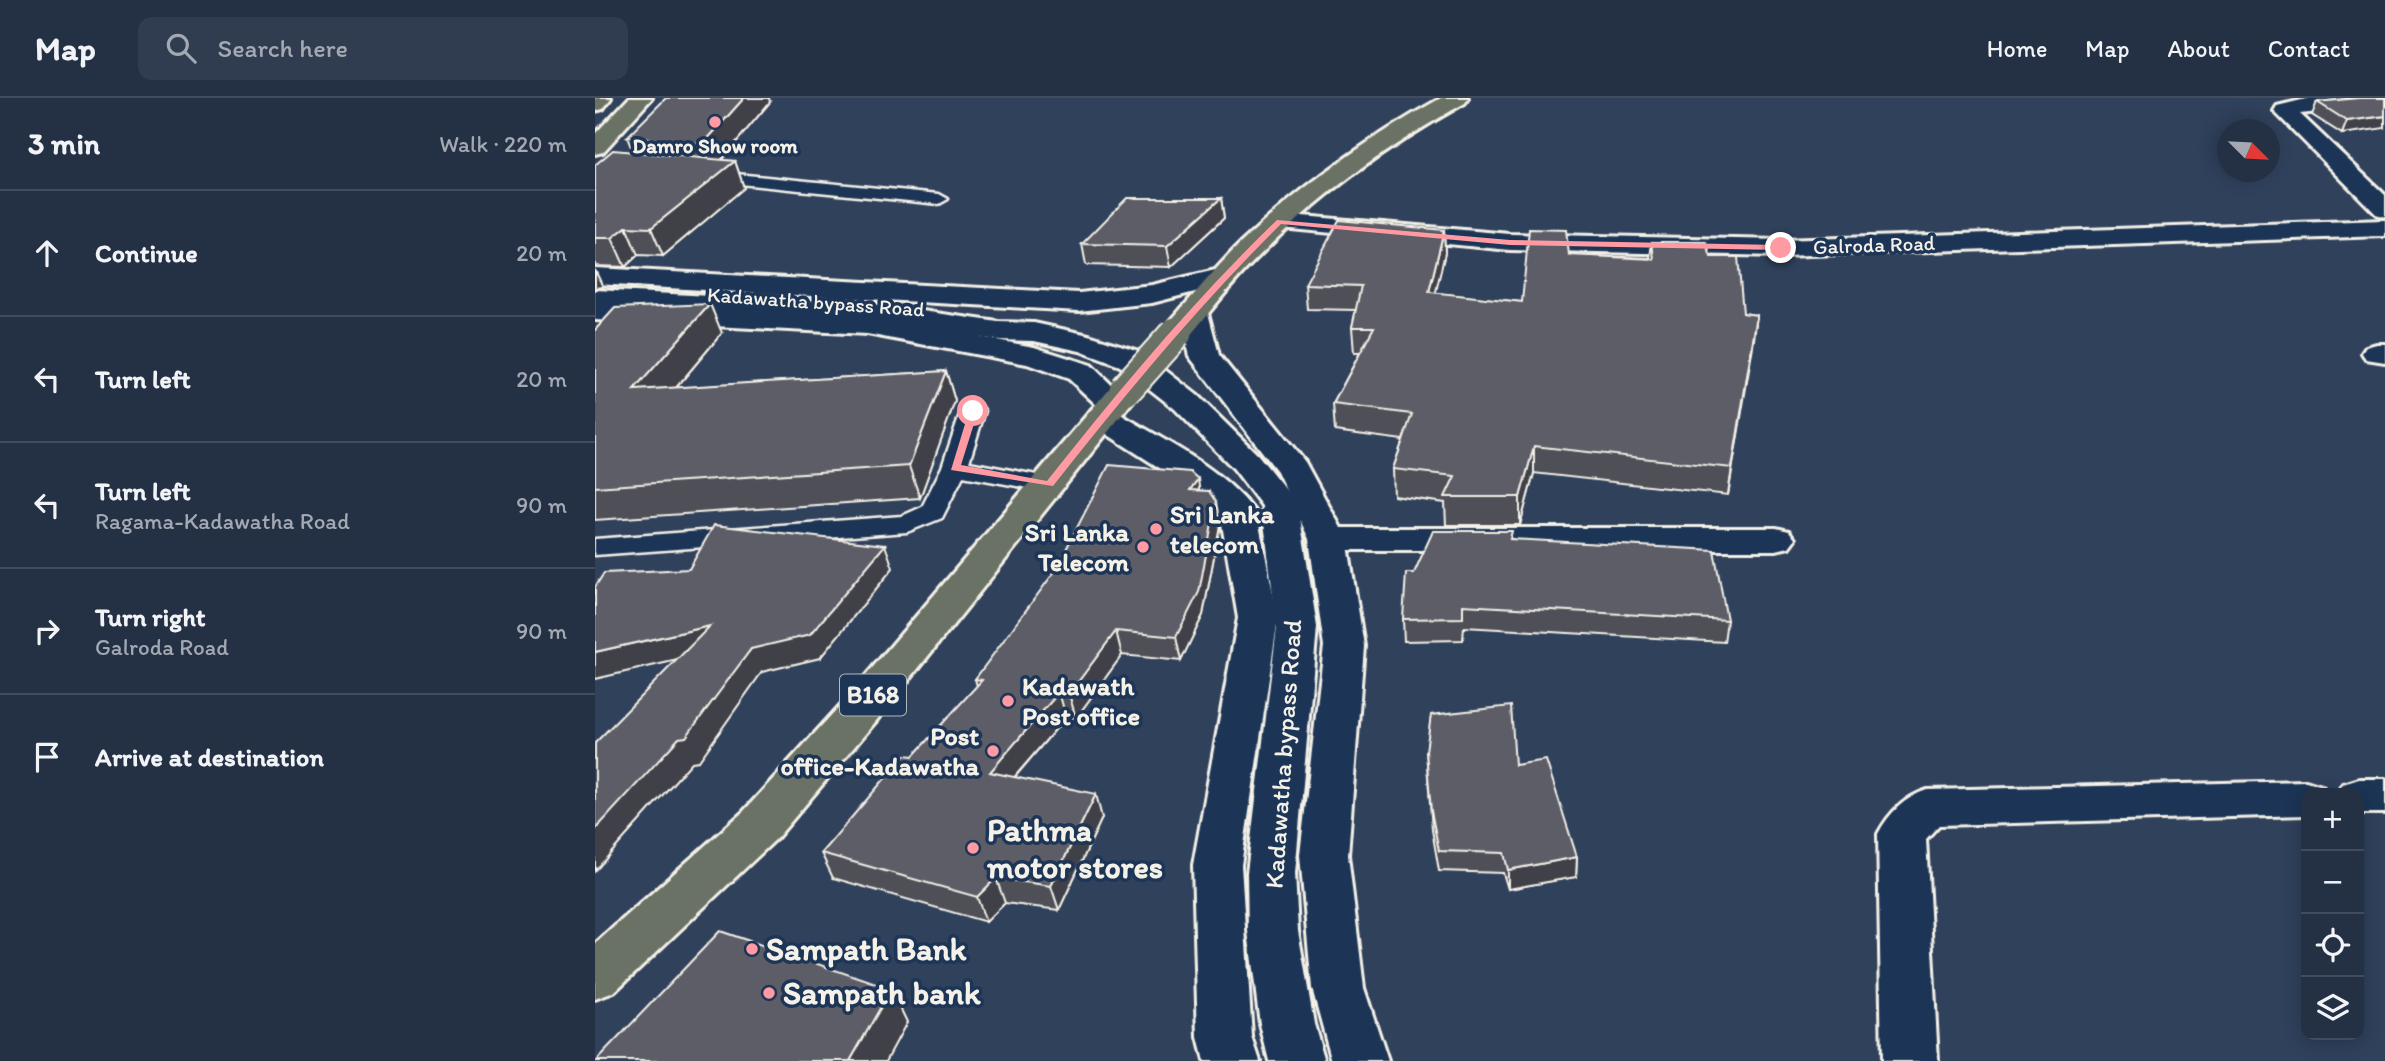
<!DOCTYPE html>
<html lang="en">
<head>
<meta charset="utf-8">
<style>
	body { margin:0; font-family:Itim,sans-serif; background:#303d50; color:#f1f3f6 }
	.controls { position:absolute; right:21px; bottom:21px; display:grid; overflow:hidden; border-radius:14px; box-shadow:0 4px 18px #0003 }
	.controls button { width:63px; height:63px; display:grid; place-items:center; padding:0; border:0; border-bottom:2px solid #414c5e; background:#243145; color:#f1f3f6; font:35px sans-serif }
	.compass { position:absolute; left:1622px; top:21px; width:63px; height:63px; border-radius:50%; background:#243145; box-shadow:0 4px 18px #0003; rotate:114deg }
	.stop { position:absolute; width:21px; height:21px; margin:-16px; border:5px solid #ff9aa2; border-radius:50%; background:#fff }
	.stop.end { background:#ff9aa2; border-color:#fff; box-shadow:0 2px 7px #0008 }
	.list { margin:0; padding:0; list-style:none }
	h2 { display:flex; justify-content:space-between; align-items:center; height:91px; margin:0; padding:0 28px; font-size:30px }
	h2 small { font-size:23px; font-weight:400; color:#a3a9b3 }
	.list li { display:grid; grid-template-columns:46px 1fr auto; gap:21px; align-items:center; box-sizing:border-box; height:126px; padding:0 28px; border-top:2px solid #414c5e }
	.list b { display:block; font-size:26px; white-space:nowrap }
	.list p { margin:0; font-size:23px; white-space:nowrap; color:#a3a9b3 }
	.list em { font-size:23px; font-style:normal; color:#a3a9b3 }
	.icon { flex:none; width:38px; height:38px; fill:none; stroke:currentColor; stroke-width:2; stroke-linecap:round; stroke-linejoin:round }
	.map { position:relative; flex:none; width:1790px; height:963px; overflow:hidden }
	header { display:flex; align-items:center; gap:42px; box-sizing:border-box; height:98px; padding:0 35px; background:#243145; border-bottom:2px solid #414c5e }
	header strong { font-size:33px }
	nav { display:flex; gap:38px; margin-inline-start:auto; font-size:24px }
	.search { width:490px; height:63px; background:#303d50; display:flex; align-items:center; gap:18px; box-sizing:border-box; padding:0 24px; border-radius:14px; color:#a3a9b3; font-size:26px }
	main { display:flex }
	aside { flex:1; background:#243145 }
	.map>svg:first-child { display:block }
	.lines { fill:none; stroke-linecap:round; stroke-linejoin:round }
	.service-casing { stroke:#f4f1e8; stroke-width:5 }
	.minor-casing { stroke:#f4f1e8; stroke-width:6 }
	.tertiary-casing { stroke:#f4f1e8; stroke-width:6 }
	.secondary-casing { stroke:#f4f1e8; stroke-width:6 }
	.primary-casing { stroke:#f4f1e8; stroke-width:6 }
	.trunk-casing { stroke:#f4f1e8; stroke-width:6 }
	.service { fill:#1d3557; fill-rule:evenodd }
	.minor { fill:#1d3557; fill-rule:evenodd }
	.tertiary { fill:#1d3557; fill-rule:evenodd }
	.secondary { fill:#1d3557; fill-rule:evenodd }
	.primary { fill:#6b7165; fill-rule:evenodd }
	.trunk { fill:#6b7165; fill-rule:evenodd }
	.primary-bridge-casing { stroke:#f4f1e8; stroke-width:35; stroke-linecap:butt }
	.primary-bridge { stroke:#6b7165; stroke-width:31 }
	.wall { fill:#505059; stroke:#f4f1e8; stroke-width:2 }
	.shaded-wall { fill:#414149; stroke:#f4f1e8; stroke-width:2 }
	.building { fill:#5d5d68; stroke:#f4f1e8; stroke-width:2 }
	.route { fill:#ff9aa2 }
	.poi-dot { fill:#ff9aa2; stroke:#1d3557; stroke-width:2.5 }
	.labels { text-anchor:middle; stroke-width:7; stroke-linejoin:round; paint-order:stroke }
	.far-poi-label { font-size:21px; font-weight:bold; fill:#f4f1e8; stroke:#1d3557 }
	.far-street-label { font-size:21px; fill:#f4f1e8; stroke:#1d3557 }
	.shield { fill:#1d3557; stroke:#b4b9bc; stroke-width:2 }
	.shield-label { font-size:24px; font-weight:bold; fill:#f4f1e8 }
	.poi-label { font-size:26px; font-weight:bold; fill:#f4f1e8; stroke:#1d3557; text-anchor:start }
	.street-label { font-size:26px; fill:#f4f1e8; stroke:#1d3557 }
	.near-poi-label { font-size:32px; font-weight:bold; fill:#f4f1e8; stroke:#1d3557; text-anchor:start }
</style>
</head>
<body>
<header>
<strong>Map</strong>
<div class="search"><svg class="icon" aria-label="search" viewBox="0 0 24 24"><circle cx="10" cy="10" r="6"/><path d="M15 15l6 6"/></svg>Search here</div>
<nav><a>Home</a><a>Map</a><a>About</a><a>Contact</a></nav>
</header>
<main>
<aside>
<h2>3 min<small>Walk · 220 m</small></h2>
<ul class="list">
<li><svg class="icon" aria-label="ahead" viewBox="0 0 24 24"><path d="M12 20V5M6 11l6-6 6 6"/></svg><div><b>Continue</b></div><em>20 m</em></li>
<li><svg class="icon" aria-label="left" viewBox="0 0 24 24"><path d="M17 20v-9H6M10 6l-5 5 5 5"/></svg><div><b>Turn left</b></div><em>20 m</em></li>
<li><svg class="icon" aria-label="left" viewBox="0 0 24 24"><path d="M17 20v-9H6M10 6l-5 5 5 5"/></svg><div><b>Turn left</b><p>Ragama-Kadawatha Road</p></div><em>90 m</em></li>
<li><svg class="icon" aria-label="right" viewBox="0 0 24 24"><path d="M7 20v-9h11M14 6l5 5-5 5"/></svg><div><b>Turn right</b><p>Galroda Road</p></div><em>90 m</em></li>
<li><svg class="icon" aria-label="arrive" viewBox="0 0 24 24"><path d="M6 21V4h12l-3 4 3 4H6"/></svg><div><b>Arrive at destination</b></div></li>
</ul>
</aside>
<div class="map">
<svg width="1790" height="963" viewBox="0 0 1790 963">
	<rect width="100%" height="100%" fill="#30415c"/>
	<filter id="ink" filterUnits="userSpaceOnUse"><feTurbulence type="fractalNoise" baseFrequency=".0143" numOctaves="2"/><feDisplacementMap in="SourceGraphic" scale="14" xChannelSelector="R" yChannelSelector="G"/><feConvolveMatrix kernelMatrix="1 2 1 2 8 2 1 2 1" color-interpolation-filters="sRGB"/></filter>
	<g filter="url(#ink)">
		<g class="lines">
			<defs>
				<g id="service">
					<path d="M110,73L344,96L353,101L344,106L104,82L101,78Z"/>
					<path d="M378,306L386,308L390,313L374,364L463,381L467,386L463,391L454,394L368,378L347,420L312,434L0,457V441L307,418L327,409L347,369L366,313L370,308Z"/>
				</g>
				<g id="minor">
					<path d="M1715,0H1790V7L1705,16L1790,97V119L1781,116L1679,13L1682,8Z"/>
					<path d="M684,116L915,136L1186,142L1790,122V138L1186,158L915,152L675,129L671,124L675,119Z"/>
					<path d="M1782,246H1790V264L1771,261L1767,255L1771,249Z"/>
					<path d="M733,430H1181L1194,433L1200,441L1194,449L1181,452H733L720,449L714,441L720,433Z"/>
					<path d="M1764,681H1790V715H1764V695H1742L1748,686Z"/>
					<path d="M1711,683L1727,688L1732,695H1711V717L1344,727L1331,741L1343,963H1287L1283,736C1294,715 1310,699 1332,692Z"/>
				</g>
				<path id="tertiary" d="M0,192L286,207L403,224L439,225L494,237L547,254L602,297L663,357L703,407L722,529L700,775L703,833L719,926L730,963H674L665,926L653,833L652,775L682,529L667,408L639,371L580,311L525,268L485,253L439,243L403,242L286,225L0,210Z"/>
				<g id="secondary">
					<path d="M0,170L484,195L557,187L629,170L639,172L643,178L639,184L557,205L484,213L0,186Z"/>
					<path d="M0,204L272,218L439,249L496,267L535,305L530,312L522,314C569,343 630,371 662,417L683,520L646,767L657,939L665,963H609L603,939L598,767L643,520L626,420L596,390L496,326L492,319L496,312L505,310L474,281L432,266L272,236L0,222Z"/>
					<path d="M598,206L608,209L613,215L624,257L710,364L752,441L769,548L753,757L769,890L793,963H737L717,890L705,757L729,548L714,441L682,373L594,258L583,215L588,209Z"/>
				</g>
				<g id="primary">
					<path d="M846,0H873L870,5C795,47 725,96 665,157C638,183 616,213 592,241L581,244L570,241L566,235L570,229C596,201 619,171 646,145C706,88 774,40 846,0Z"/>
					<path d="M530,282L541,285L546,292L541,299L281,623L182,740L19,894L0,901V846L148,714L251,601L519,285Z"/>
				</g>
				<g id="trunk">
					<path d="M0,0H16L8,11L0,13Z"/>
					<path d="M34,0H57L8,54L0,56V36Z"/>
				</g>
			</defs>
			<!-- service casing -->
			<use href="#service" class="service-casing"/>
			<!-- minor casing -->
			<use href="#minor" class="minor-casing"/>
			<!-- tertiary casing -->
			<use href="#tertiary" class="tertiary-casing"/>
			<!-- secondary casing -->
			<use href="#secondary" class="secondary-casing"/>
			<!-- primary casing -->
			<use href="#primary" class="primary-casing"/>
			<!-- trunk casing -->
			<use href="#trunk" class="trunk-casing"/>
			<!-- service -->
			<use href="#service" class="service"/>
			<!-- minor -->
			<use href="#minor" class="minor"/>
			<!-- tertiary -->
			<use href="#tertiary" class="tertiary"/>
			<!-- secondary -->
			<use href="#secondary" class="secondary"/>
			<!-- primary -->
			<use href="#primary" class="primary"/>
			<!-- trunk -->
			<use href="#trunk" class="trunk"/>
			<defs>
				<path id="primary-bridge" d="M530,292L581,235"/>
			</defs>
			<!-- primary-bridge casing -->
			<use href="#primary-bridge" class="primary-bridge-casing"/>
			<!-- primary-bridge -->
			<use href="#primary-bridge" class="primary-bridge"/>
		</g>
		<!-- wall -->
		<g class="wall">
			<path d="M1764,0L1747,36L1717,17L1722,4Z"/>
			<path d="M175,4L126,62L140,63L149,90L68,158L43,157L30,169L0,168V67L38,54L32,39Z"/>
			<path d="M626,100L629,120L576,169L491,167L487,146Z"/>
			<path d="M849,132L850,155L840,195L927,204L974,157L1055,160L1057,144L1116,159L1148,215L1162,217L1133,397L939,375L925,427H851L850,405L799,398L798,371L808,342L740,333L738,306L765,255H759L757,229L761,212L712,211L710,186Z"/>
			<path d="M0,232L127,235L81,290L351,273L360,303L325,400L0,422Z"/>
			<path d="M604,392L625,427L608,517L586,563L527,557L481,620L471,619L420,679L507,720L464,812L410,805L391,824L238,780L226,755L318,658L382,588L380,581Z"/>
			<path d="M917,441L1132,522L1129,544L869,529L868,542L809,543L808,521L819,475Z"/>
			<path d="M831,653L920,667L982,759L981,779L913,791L908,775L844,773L837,732Z"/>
		</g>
		<!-- shaded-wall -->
		<g class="shaded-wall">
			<path d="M149,0H174L175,4L118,72L108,46Z"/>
			<path d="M1790,18V30L1747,36L1752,23Z"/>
			<path d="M140,63L149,90L68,158L56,130Z"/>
			<path d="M626,100L629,120L576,169L572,148Z"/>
			<path d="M31,129L43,157L30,169L17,140Z"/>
			<path d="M849,132L850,155L835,219L834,194Z"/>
			<path d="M0,172L8,189L0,190Z"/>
			<path d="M115,206L127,235L53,323L39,292Z"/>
			<path d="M1162,217L1159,242L1133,397L1137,370Z"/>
			<path d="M351,273L360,303L325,400L314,368Z"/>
			<path d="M939,348V375L925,427V399Z"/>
			<path d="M603,381L606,404L595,392Z"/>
			<path d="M621,404L625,427L608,517L586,563L581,539Z"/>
			<path d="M290,447L298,470L225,560L167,574L104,663L97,664L0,773V732L156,551Z"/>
			<path d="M115,528L126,552L0,581V554Z"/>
			<path d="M521,533L527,557L481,620L474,596Z"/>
			<path d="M464,594L471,619L403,698L395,674Z"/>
			<path d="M501,696L507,720L464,812L456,788Z"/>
			<path d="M982,759L981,779L913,791V772Z"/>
			<path d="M401,780L410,805L391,824L382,799Z"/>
			<path d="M296,891L312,924L291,963H255Z"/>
		</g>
		<!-- building -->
		<g class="building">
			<path d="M71,0H149L108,46L32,39Z"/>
			<path d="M1764,0H1790V18L1752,23L1722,4Z"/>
			<path d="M18,52L140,63L56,130L31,129L17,140H0V67Z"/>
			<path d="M532,100H626L572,148L487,146Z"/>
			<path d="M744,122L849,132L834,194L927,204L934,131L971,132L974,157L1059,161L1057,144H1111L1116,159H1143L1148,215L1162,217L1137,370L939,348L925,399H850L860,378L798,371L817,316L738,306L779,229H757L766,188L710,186Z"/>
			<path d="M115,206L39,292L351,273L314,368L0,389V232L20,210Z"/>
			<path d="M514,367L595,374L603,381L595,392L614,393L621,404L604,494L581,539L521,533L474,596L464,594L395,674L501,696L456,788L401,780L382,799L226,755L310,657L318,658L387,582L380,581L460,473Z"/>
			<path d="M119,427L290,447L215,537L156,551L91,639L84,640L0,732V645L115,528L0,554V489L9,475L94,471Z"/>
			<path d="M838,433H917L915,441L1119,452L1132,522L868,507V520L808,521L811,475H819Z"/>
			<path d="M916,608L920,667L951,662L982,759L913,772L909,755L844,753L836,713L831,653L836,617Z"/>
			<path d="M125,833L296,891L255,963H1Z"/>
		</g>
	</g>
	<!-- route -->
	<path class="route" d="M682,122L915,142L1186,147L1190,150L1186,152L915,147L686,126C603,208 530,297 458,388L356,372L374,313L378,310L383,313L366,367L452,383C524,292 598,203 682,122Z"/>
	<!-- markers -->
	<g class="poi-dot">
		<circle cx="120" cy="24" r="7"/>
		<circle cx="561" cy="431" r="7"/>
		<circle cx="548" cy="449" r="7"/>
		<circle cx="413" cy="603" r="7"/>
		<circle cx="398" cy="653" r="7"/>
		<circle cx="378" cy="750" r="7"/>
		<circle cx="157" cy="851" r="7"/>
		<circle cx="174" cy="895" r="7"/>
	</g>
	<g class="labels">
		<!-- far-poi labels -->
		<g class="far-poi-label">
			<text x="120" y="55">Damro Show room</text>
		</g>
		<!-- far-street labels -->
		<g class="far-street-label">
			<text transform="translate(1279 147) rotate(-2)" y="7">Galroda Road</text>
			<text transform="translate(221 204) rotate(4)" y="7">Kadawatha bypass Road</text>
		</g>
		<!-- shield labels -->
		<rect class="shield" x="245" y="576.5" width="66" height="41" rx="5"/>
		<g class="shield-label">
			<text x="278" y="605">B168</text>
		</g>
		<!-- poi labels -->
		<g class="poi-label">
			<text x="575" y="425">Sri Lanka<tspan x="575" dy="30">telecom</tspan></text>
			<text x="534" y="443" text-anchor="end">Sri Lanka<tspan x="534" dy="30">Telecom</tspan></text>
			<text x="427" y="597">Kadawath<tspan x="427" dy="30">Post office</tspan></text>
			<text x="384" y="647" text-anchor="end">Post<tspan x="384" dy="30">office-Kadawatha</tspan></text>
		</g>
		<!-- street labels -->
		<g class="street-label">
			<text transform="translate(688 656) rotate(-86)" y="9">Kadawatha bypass Road</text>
		</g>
		<!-- near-poi labels -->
		<g class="near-poi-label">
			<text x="392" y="743">Pathma<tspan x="392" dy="37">motor stores</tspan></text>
			<text x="171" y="862">Sampath Bank</text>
			<text x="188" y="906">Sampath bank</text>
		</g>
	</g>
</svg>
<div class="controls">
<button>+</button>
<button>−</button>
<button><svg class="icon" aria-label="locate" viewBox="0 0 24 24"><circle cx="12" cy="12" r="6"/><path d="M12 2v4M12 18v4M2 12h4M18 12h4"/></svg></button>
<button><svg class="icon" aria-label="layers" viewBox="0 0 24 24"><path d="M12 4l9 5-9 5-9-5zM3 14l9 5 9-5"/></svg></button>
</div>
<svg class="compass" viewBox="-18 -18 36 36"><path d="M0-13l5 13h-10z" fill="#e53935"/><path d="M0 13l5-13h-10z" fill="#a3a9b3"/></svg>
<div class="stop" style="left:378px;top:313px"></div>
<div class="stop end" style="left:1186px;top:150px"></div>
</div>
</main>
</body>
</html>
